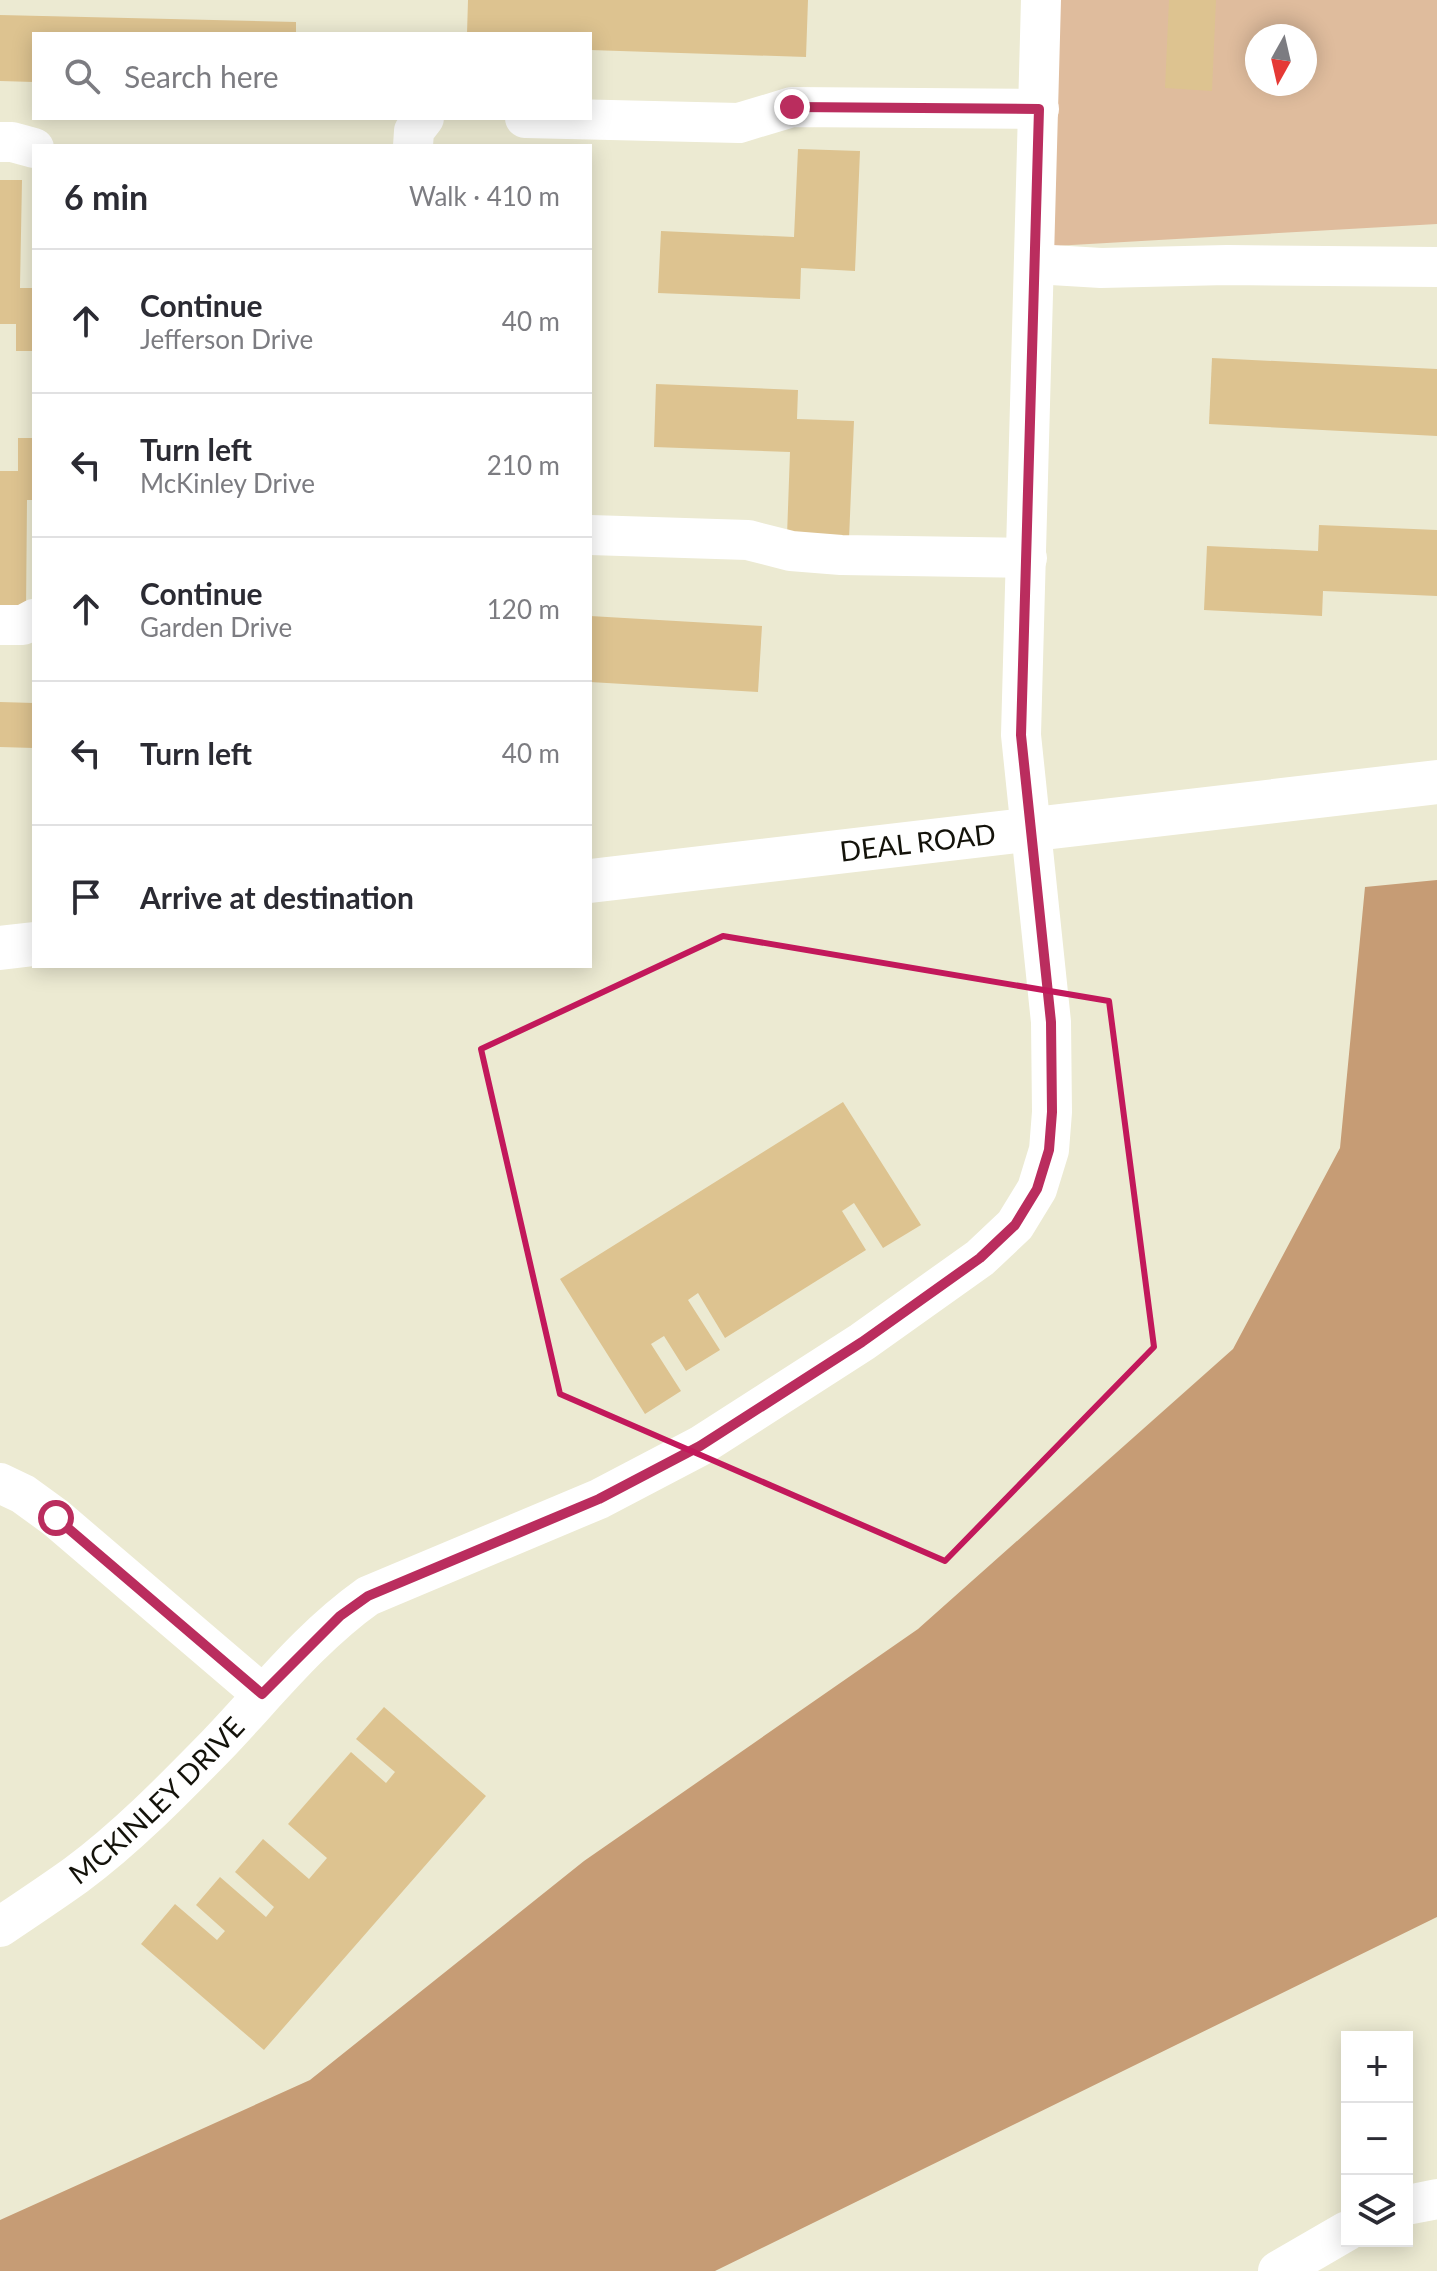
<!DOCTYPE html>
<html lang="en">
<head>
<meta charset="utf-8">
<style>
	body { margin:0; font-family:Lato,sans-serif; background:#f7f7f7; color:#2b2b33 }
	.controls { position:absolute; right:24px; bottom:24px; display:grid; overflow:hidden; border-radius:0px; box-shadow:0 4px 20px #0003 }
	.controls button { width:72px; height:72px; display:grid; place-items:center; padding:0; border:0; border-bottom:2px solid #e1e1e2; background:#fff; color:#2b2b33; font:40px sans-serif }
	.compass { position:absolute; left:1245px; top:24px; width:72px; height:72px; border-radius:50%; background:#fff; box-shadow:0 4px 20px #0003; rotate:188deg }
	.stop { position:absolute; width:24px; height:24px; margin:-18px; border:6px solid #ba2d5e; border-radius:50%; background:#fff }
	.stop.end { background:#ba2d5e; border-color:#fff; box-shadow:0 2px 8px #0008 }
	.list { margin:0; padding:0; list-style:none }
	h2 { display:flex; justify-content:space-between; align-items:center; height:104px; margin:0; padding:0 32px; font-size:34px }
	h2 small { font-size:26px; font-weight:400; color:#7c7c81 }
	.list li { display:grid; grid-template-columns:52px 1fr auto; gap:24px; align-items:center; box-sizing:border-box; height:144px; padding:0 32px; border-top:2px solid #e1e1e2 }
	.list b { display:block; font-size:30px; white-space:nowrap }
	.list p { margin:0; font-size:26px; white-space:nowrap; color:#7c7c81 }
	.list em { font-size:26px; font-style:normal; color:#7c7c81 }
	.icon { flex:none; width:44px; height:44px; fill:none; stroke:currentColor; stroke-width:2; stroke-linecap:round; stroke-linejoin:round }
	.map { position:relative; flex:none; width:1437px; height:2271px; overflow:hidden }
	.search { position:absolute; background:#fff; box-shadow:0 4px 20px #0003; left:32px; top:32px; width:560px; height:88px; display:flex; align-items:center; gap:20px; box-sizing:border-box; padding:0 28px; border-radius:0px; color:#7c7c81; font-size:30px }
	.panel { position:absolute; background:#fff; box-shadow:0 4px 20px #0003; left:32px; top:144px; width:560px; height:824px; border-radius:0px }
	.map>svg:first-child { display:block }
	.green { fill:#dfbc9d; fill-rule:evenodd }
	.forest { fill:#c69c75 }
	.building { fill:#ddc390 }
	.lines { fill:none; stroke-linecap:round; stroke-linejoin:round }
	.minor { stroke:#fff; stroke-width:40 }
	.tertiary { stroke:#fff; stroke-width:44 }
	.route { stroke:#ba2d5e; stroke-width:10 }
	.marked { fill:none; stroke:#c2185b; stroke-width:6; stroke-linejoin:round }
	.labels { text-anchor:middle; stroke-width:6; stroke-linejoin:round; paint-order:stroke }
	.street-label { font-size:28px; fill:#13120a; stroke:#fff }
</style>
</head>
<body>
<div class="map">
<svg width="1437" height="2271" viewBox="0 0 1437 2271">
	<rect width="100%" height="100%" fill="#ecead2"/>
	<!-- green -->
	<path class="green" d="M1024,0H1437V224L1037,247ZM1257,36H1305V84H1257Z"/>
	<!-- forest -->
	<path class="forest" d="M1437,880V1917L715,2271H0V2220L310,2080L584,1861L918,1629L1233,1349L1340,1148L1365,887Z"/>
	<!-- building -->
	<g class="building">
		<path d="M468,0H808L806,57L590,50V34H467Z"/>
		<path d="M1169,0H1216L1212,91L1165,88Z"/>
		<path d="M0,15L296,22V34H34V82L0,81Z"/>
		<path d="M798,149L860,151L855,271L801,268L800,299L658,293L661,231L794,237Z"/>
		<path d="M0,180H22L20,288H34V351H16V324H0Z"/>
		<path d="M1212,358L1437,369V436L1209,424Z"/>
		<path d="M656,384L798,390L797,419L854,421L849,539L787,536L790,452L654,447Z"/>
		<path d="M18,438H34V500H27L26,613H0V471H18Z"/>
		<path d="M1319,525L1437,530V596L1323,591L1322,616L1204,610L1207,546L1318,551Z"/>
		<path d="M590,616L762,626L758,692L590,682Z"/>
		<path d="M0,702L34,703V748L0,747Z"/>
		<path d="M843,1102L921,1225L883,1248L854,1203L842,1211L866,1250L725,1338L698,1293L688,1300L720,1350L686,1371L664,1336L651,1344L681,1391L645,1414L560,1279Z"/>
		<path d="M384,1707L486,1796L264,2050L141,1944L175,1904L217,1940L225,1931L196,1905L220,1877L266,1917L274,1907L235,1872L263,1839L309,1879L327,1858L288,1824L351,1752L386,1783L395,1772L356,1739Z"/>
	</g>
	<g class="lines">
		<!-- minor -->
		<g class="minor">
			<path d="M525,118L739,123L792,107L1039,109"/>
			<path d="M0,142H12L34,148"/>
			<path d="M413,146L414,131L424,118"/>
			<path d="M1035,264L1101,268L1227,265L1437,267"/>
			<path d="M590,535L748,540L791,551L841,555L1027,558"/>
			<path d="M0,625H23L34,619"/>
			<path d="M0,1483L23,1494L56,1518L262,1694"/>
			<path id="s1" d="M0,1927C25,1910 51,1893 76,1875C126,1838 172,1791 216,1746C265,1695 309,1638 368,1596L599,1499L700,1446L862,1342L980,1258L1015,1225L1037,1189L1049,1150L1052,1112L1051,1022L1021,735L1041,0"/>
			<path d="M1407,2205L1437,2199"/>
			<path d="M1278,2271L1347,2231"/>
		</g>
		<!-- tertiary -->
		<g class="tertiary">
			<path id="s2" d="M590,881L1437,782"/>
			<path d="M0,948L34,944"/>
		</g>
	</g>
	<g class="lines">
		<!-- route -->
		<path class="route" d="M56,1518L262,1694L340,1616L368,1596L599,1499L700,1446L862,1342L980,1258L1015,1225L1037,1189L1049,1150L1052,1112L1051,1022L1021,735L1039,109L792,107"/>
	</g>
	<!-- marked area -->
	<path class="marked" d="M723,936L1109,1001L1154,1347L945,1561L560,1394L481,1049Z"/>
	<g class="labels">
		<!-- street labels -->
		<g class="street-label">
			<text dy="10" stroke="none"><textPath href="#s2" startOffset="330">DEAL ROAD</textPath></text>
			<text dy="10" stroke="none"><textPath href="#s1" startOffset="202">MCKINLEY DRIVE</textPath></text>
		</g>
	</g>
</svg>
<div class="controls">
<button>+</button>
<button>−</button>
<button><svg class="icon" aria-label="layers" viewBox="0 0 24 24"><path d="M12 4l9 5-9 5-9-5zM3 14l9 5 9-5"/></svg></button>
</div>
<svg class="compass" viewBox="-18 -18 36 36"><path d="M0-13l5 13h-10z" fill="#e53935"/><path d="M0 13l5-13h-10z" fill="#7c7c81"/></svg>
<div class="stop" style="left:56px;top:1518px"></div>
<div class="stop end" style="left:792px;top:107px"></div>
<div class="search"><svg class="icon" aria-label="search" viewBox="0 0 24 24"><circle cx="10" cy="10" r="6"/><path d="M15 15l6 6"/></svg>Search here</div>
<section class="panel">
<h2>6 min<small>Walk · 410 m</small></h2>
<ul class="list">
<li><svg class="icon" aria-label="ahead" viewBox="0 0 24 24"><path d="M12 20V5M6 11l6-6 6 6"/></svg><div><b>Continue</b><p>Jefferson Drive</p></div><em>40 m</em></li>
<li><svg class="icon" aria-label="left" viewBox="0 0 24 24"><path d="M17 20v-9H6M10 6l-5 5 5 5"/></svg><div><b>Turn left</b><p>McKinley Drive</p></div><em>210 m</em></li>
<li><svg class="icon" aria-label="ahead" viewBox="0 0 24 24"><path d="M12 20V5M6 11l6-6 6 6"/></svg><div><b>Continue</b><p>Garden Drive</p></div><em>120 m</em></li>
<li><svg class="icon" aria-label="left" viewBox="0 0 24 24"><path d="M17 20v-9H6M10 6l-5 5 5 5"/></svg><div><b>Turn left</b></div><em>40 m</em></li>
<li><svg class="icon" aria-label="arrive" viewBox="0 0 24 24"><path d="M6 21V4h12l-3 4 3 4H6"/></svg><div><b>Arrive at destination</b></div></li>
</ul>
</section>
</div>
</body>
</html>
